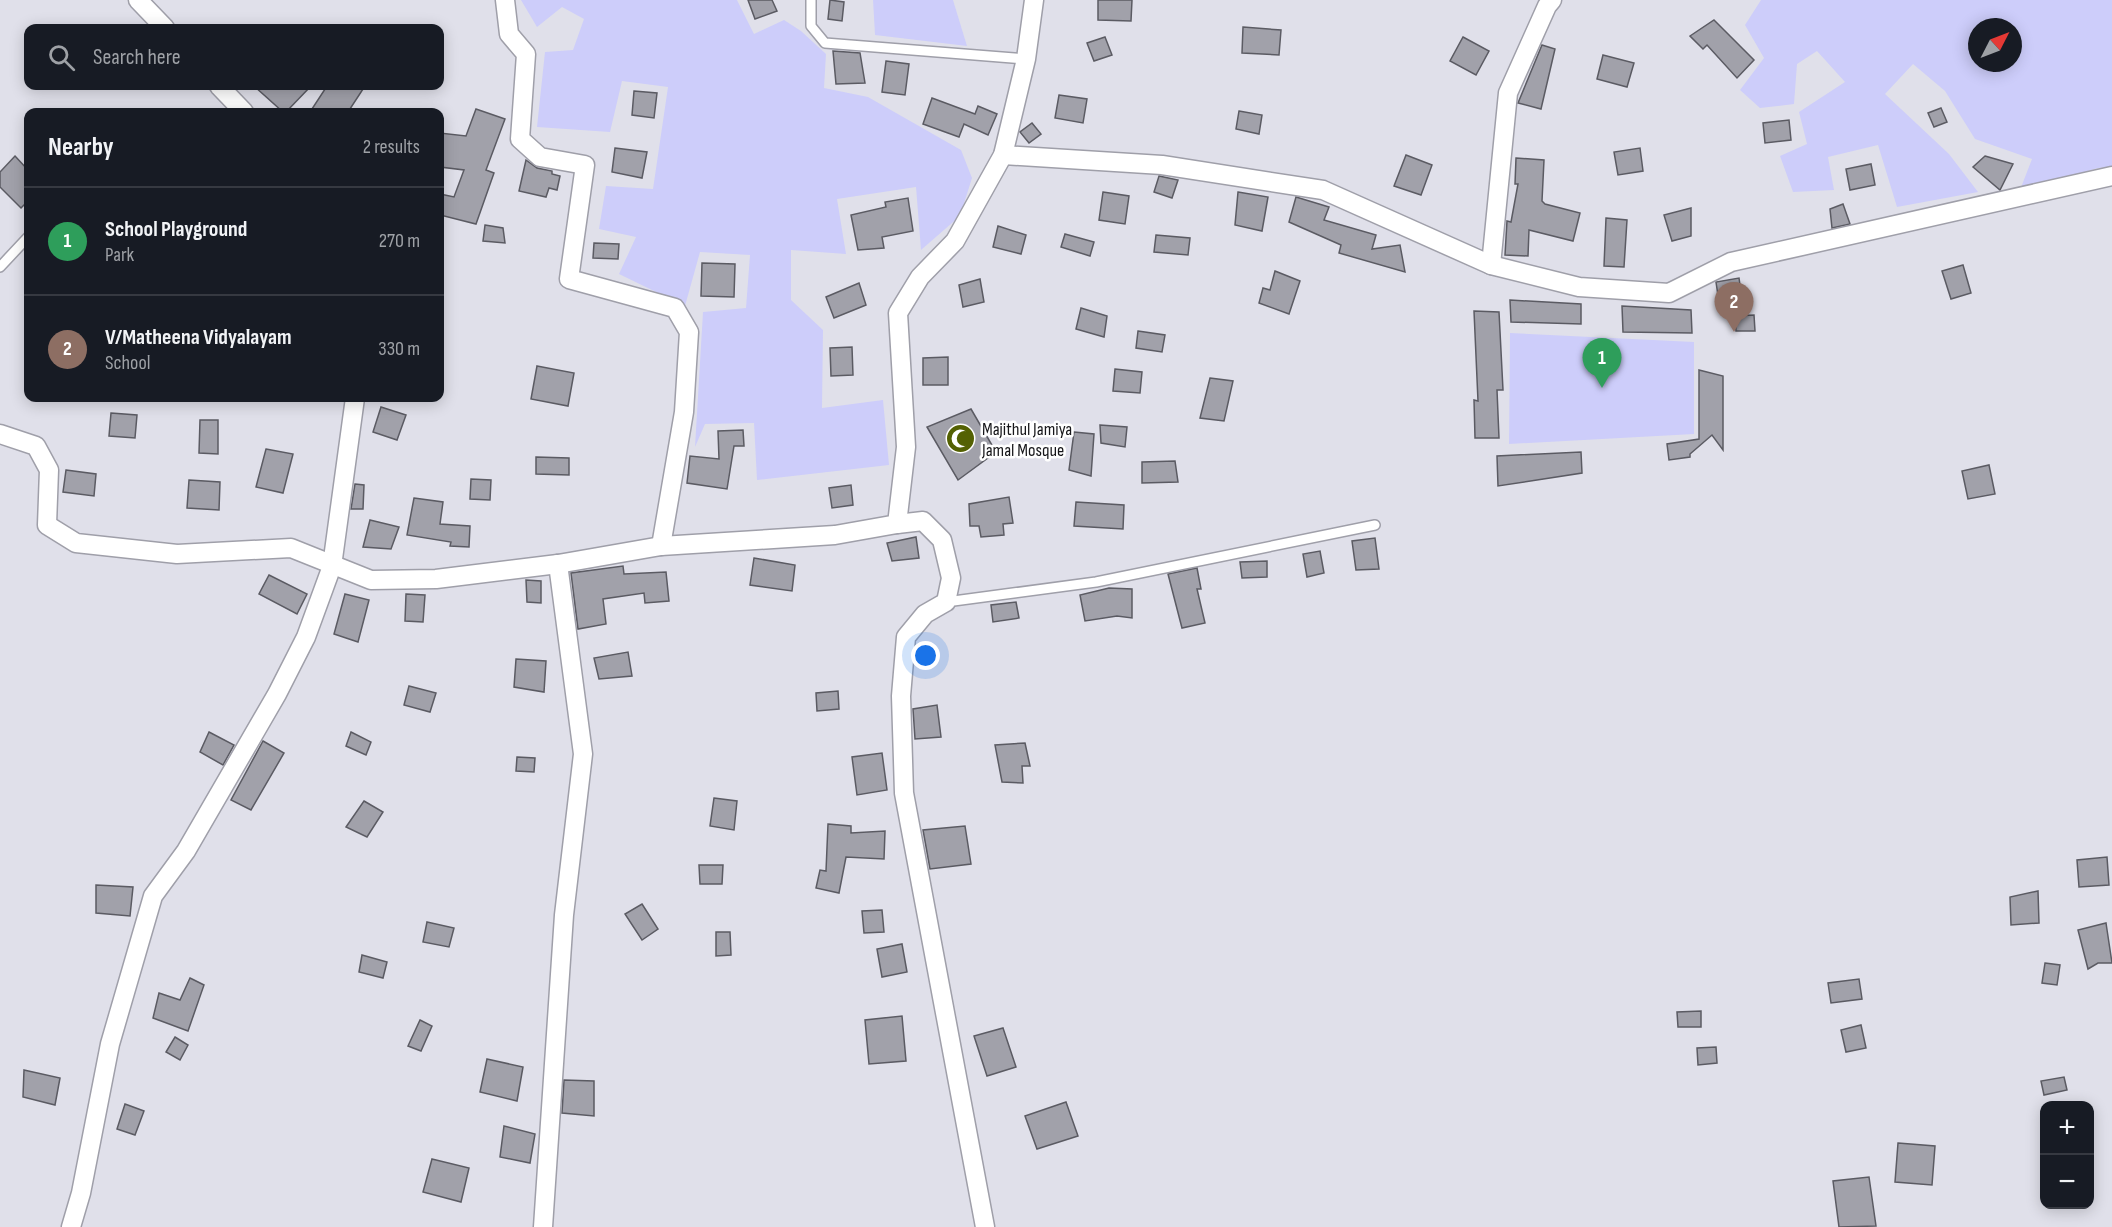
<!DOCTYPE html>
<html lang="en">
<head>
<meta charset="utf-8">
<style>
	body { margin:0; font-family:"Sofia Sans Condensed",sans-serif; background:#20242c; color:#f1f3f6 }
	.controls { position:absolute; right:18px; bottom:18px; display:grid; overflow:hidden; border-radius:12px; box-shadow:0 3px 15px #0003 }
	.controls button { width:54px; height:54px; display:grid; place-items:center; padding:0; border:0; border-bottom:2px solid #363941; background:#171b24; color:#f1f3f6; font:30px sans-serif }
	.compass { position:absolute; left:1968px; top:18px; width:54px; height:54px; border-radius:50%; background:#171b24; box-shadow:0 3px 15px #0003; rotate:48deg }
	.you { position:absolute; left:926px; top:656px; width:21px; height:21px; margin:-15px; border:4px solid #fff; border-radius:50%; background:#1a73e8; box-shadow:0 0 0 9px #1a73e833 }
	.badge { display:grid; place-items:center; width:39px; height:39px; border-radius:50%; background:#7c3aed; color:#fff; font-size:20px; font-weight:700 }
	.pin { position:absolute; translate:-50% -50px; filter:drop-shadow(0 2px 3px #0008) }
	.pin::after { content:''; position:absolute; top:32px; width:21px; height:18px; background:inherit; clip-path:polygon(0 0,100% 0,50% 100%) }
	.list { margin:0; padding:0; list-style:none }
	h2 { display:flex; justify-content:space-between; align-items:center; height:78px; margin:0; padding:0 24px; font-size:26px }
	h2 small { font-size:20px; font-weight:400; color:#9ea1a6 }
	.list li { display:grid; grid-template-columns:39px 1fr auto; gap:18px; align-items:center; box-sizing:border-box; height:108px; padding:0 24px; border-top:2px solid #363941 }
	.list b { display:block; font-size:22px; white-space:nowrap }
	.list p { margin:0; font-size:20px; white-space:nowrap; color:#9ea1a6 }
	.list em { font-size:20px; font-style:normal; color:#9ea1a6 }
	.icon { flex:none; width:33px; height:33px; fill:none; stroke:currentColor; stroke-width:2; stroke-linecap:round; stroke-linejoin:round }
	.map { position:relative; flex:none; width:2112px; height:1227px; overflow:hidden }
	.search { position:absolute; background:#171b24; box-shadow:0 3px 15px #0003; left:24px; top:24px; width:420px; height:66px; display:flex; align-items:center; gap:15px; box-sizing:border-box; padding:0 21px; border-radius:12px; color:#9ea1a6; font-size:22px }
	.panel { position:absolute; background:#171b24; box-shadow:0 3px 15px #0003; left:24px; top:108px; width:420px; height:294px; border-radius:12px }
	.map>svg:first-child { display:block }
	.green { fill:#cdcdfa; fill-rule:evenodd }
	.building { fill:#a1a1aa; stroke:#5b5b63; stroke-width:1.5 }
	.lines { fill:none; stroke-linecap:round; stroke-linejoin:round }
	.service-casing { stroke:#9f9fa9; stroke-width:12 }
	.minor-casing { stroke:#9f9fa9; stroke-width:21 }
	.service { stroke:#fff; stroke-width:9 }
	.minor { stroke:#fff; stroke-width:18 }
	.labels { text-anchor:middle; stroke-width:5; stroke-linejoin:round; paint-order:stroke }
	.poi-label { font-size:18px; fill:#17171a; stroke:#fff; text-anchor:start }
</style>
</head>
<body>
<div class="map">
<svg width="2112" height="1227" viewBox="0 0 2112 1227">
	<rect width="100%" height="100%" fill="#e0e0ea"/>
	<!-- green -->
	<g class="green">
		<path d="M737,0L754,34L784,20L801,31L826,54L824,88L868,97L961,150L972,178L960,216L921,250L916,187L837,199L846,254L791,250V300L823,330L822,408L883,400L889,465L757,480L754,423L705,424L695,447L703,312L746,308L750,255L700,252L685,306L619,274L636,237L599,229L606,186L653,189L668,87L622,81L610,132L537,127L545,52L573,50L584,19L562,7L537,27L521,0Z"/>
		<path d="M873,0H953L967,46L875,35Z"/>
		<path d="M1761,0H2112V167L2098,168L2020,190L2032,159L1975,139L1945,91L1913,64L1885,94L1949,154L1978,192L1897,207L1878,145L1828,157L1834,190L1793,192L1780,156L1807,144L1799,112L1845,82L1817,51L1797,64L1794,104L1760,108L1740,90L1764,58L1745,25ZM1977,27H2013V63H1977Z"/>
		<path d="M1510,333L1694,342V434L1509,444Z"/>
	</g>
	<!-- building -->
	<g class="building">
		<path d="M748,0H772L777,11L755,19Z"/>
		<path d="M830,0L844,2L842,21L828,19Z"/>
		<path d="M1098,0H1132L1131,21L1098,20Z"/>
		<path d="M1714,20L1754,60L1737,78L1707,45L1703,49L1690,36Z"/>
		<path d="M1243,27L1281,30L1279,55L1242,53Z"/>
		<path d="M1105,37L1112,55L1094,61L1087,43Z"/>
		<path d="M1463,37L1489,51L1476,75L1450,61Z"/>
		<path d="M1542,45L1555,49L1541,109L1518,103Z"/>
		<path d="M833,51L860,53L865,83L836,84Z"/>
		<path d="M1603,55L1634,63L1627,87L1597,79Z"/>
		<path d="M886,61L909,64L905,95L882,92Z"/>
		<path d="M254,86H311L286,112H283Z"/>
		<path d="M327,86H365L348,112H310Z"/>
		<path d="M634,91L657,93L654,118L632,115Z"/>
		<path d="M1059,95L1087,99L1083,123L1055,118Z"/>
		<path d="M932,98L975,114L978,106L997,114L988,135L964,124L959,137L923,124Z"/>
		<path d="M1941,108L1947,122L1934,127L1928,113Z"/>
		<path d="M476,109L505,119L486,170L494,173L476,224L440,215V194L454,197L464,170L440,167V133L466,136Z"/>
		<path d="M1239,111L1262,115L1259,134L1236,129Z"/>
		<path d="M1789,120L1791,140L1765,143L1763,123Z"/>
		<path d="M1032,123L1041,134L1029,143L1020,132Z"/>
		<path d="M615,148L647,152L642,178L612,172Z"/>
		<path d="M1640,148L1643,171L1618,175L1614,152Z"/>
		<path d="M1406,155L1432,165L1421,195L1394,186Z"/>
		<path d="M15,156L28,170V201L21,208L0,187V172Z"/>
		<path d="M1985,156L2013,164L2000,190L1973,167Z"/>
		<path d="M1516,158L1544,160L1542,201L1545,204L1580,213L1573,241L1529,230L1528,256L1505,255L1507,221L1511,222L1518,184H1515Z"/>
		<path d="M526,160L537,168L552,171V174L560,176L557,190L549,188L546,197L519,191Z"/>
		<path d="M1871,164L1875,185L1850,190L1846,169Z"/>
		<path d="M1159,176L1178,180L1172,198L1154,192Z"/>
		<path d="M1103,192L1129,196L1125,224L1099,220Z"/>
		<path d="M1238,192L1268,197L1262,231L1235,225Z"/>
		<path d="M1296,197L1329,207L1324,220L1376,235L1372,249L1400,245L1405,272L1339,253L1341,245L1289,222Z"/>
		<path d="M908,198L913,231L882,237L884,248L858,250L851,215L886,207L885,202Z"/>
		<path d="M1843,204L1850,224L1832,228L1830,209Z"/>
		<path d="M1691,208V236L1672,241L1664,215Z"/>
		<path d="M1606,218L1627,220L1624,267L1604,266Z"/>
		<path d="M485,225L503,228L505,243L483,241Z"/>
		<path d="M998,226L1026,235L1021,254L993,247Z"/>
		<path d="M1065,234L1094,242L1090,256L1061,247Z"/>
		<path d="M1156,235L1190,238L1188,255L1154,252Z"/>
		<path d="M594,243L619,244L618,259L593,258Z"/>
		<path d="M702,263L735,264L734,297L701,296Z"/>
		<path d="M1963,265L1971,293L1951,299L1942,271Z"/>
		<path d="M1275,271L1300,281L1289,314L1259,303L1263,288L1270,290Z"/>
		<path d="M1739,278L1742,299L1719,302L1716,282Z"/>
		<path d="M980,279L984,302L963,307L959,285Z"/>
		<path d="M859,283L866,305L834,318L826,297Z"/>
		<path d="M1510,300L1581,304V324L1511,322Z"/>
		<path d="M1622,306L1691,310L1692,333L1623,332Z"/>
		<path d="M1081,308L1107,316L1104,337L1076,329Z"/>
		<path d="M1474,311L1499,312L1503,390H1497L1499,438H1475L1474,400L1478,401Z"/>
		<path d="M1754,315L1755,331H1736L1735,316Z"/>
		<path d="M1138,331L1165,335L1162,352L1136,348Z"/>
		<path d="M852,347L853,375L831,376L830,348Z"/>
		<path d="M948,357V385H923V358Z"/>
		<path d="M537,366L574,373L568,406L531,399Z"/>
		<path d="M1115,369L1142,372L1140,393L1113,391Z"/>
		<path d="M1699,370L1723,376V450L1712,435L1690,454V457L1669,460L1667,444L1699,439Z"/>
		<path d="M1210,378L1233,381L1224,421L1200,418Z"/>
		<path d="M381,407L406,415L397,440L373,432Z"/>
		<path d="M971,409L996,452L958,480L927,427Z"/>
		<path d="M111,413L137,415L135,438L109,436Z"/>
		<path d="M200,420H218V454L199,453Z"/>
		<path d="M1100,425L1127,427L1125,447L1101,443Z"/>
		<path d="M743,430L744,446H734L727,489L687,483L690,456L719,459L718,431Z"/>
		<path d="M1074,432L1094,434L1091,476L1069,470Z"/>
		<path d="M266,449L293,454L283,493L256,487Z"/>
		<path d="M1581,452L1582,473L1498,486L1497,456Z"/>
		<path d="M536,457L569,458V475L536,474Z"/>
		<path d="M1175,461L1178,482L1142,483V462Z"/>
		<path d="M1989,465L1995,494L1968,499L1962,471Z"/>
		<path d="M66,470L96,474L94,496L63,492Z"/>
		<path d="M471,479L491,480L490,500L470,499Z"/>
		<path d="M189,480L220,482L219,510L187,508Z"/>
		<path d="M355,484L364,485L363,509H351Z"/>
		<path d="M851,485L853,505L832,508L829,488Z"/>
		<path d="M1009,497L1013,523L1003,524L1004,535L981,537L979,526H970L969,504Z"/>
		<path d="M414,498L443,502L440,524L470,526L469,547L450,546L451,542L407,535Z"/>
		<path d="M1076,502L1124,505L1123,529L1074,526Z"/>
		<path d="M370,520L399,527L391,549L363,547Z"/>
		<path d="M916,537L919,558L892,561L887,543Z"/>
		<path d="M1375,538L1379,569L1356,570L1352,541Z"/>
		<path d="M1320,551L1324,573L1307,577L1303,554Z"/>
		<path d="M754,558L795,565L792,591L750,585Z"/>
		<path d="M1267,561V577L1242,578L1240,562Z"/>
		<path d="M623,566L624,574L666,572L669,601L645,603L644,593L603,599L606,624L578,629L571,573Z"/>
		<path d="M1197,568L1201,589H1197L1205,623L1182,628L1168,574Z"/>
		<path d="M269,575L307,594L297,614L259,594Z"/>
		<path d="M526,580L541,581V603L527,602Z"/>
		<path d="M1109,588L1132,589V618L1117,616L1085,621L1080,595Z"/>
		<path d="M345,594L369,600L358,642L334,634Z"/>
		<path d="M406,594L425,595L423,622L405,621Z"/>
		<path d="M1016,602L1019,618L993,622L991,605Z"/>
		<path d="M628,652L632,676L599,679L594,658Z"/>
		<path d="M516,659L546,661L544,692L514,687Z"/>
		<path d="M409,686L436,693L430,712L404,705Z"/>
		<path d="M838,691L839,709L817,711L816,693Z"/>
		<path d="M937,705L941,737L915,739L913,709Z"/>
		<path d="M209,732L234,745L223,765L200,752Z"/>
		<path d="M351,732L371,742L366,755L346,746Z"/>
		<path d="M263,741L284,753L251,810L231,800Z"/>
		<path d="M1025,743L1030,766H1022L1023,783L1002,782L995,745Z"/>
		<path d="M882,753L887,790L857,795L852,757Z"/>
		<path d="M517,757L535,758L534,772L516,771Z"/>
		<path d="M714,798L737,801L734,830L710,826Z"/>
		<path d="M364,801L383,812L367,837L346,827Z"/>
		<path d="M828,824L851,826V833L885,831L884,859L846,857L839,893L816,888L820,870L826,871Z"/>
		<path d="M965,826L971,864L930,869L923,830Z"/>
		<path d="M2107,857L2109,885L2079,887L2077,860Z"/>
		<path d="M699,865H723L722,884H700Z"/>
		<path d="M96,885L133,887L130,916L96,913Z"/>
		<path d="M2038,891L2039,923L2011,925L2010,897Z"/>
		<path d="M642,904L658,929L642,940L625,914Z"/>
		<path d="M882,910L884,932L864,933L862,911Z"/>
		<path d="M427,922L454,928L449,947L423,942Z"/>
		<path d="M2106,923L2112,963H2098L2088,969L2078,930Z"/>
		<path d="M716,932H730L731,955L716,956Z"/>
		<path d="M902,944L907,972L882,977L877,949Z"/>
		<path d="M362,955L387,962L383,978L359,972Z"/>
		<path d="M2045,963L2060,965L2057,985L2042,983Z"/>
		<path d="M190,978L204,985L188,1031L153,1018L159,993L180,1000Z"/>
		<path d="M1859,979L1862,999L1831,1003L1828,983Z"/>
		<path d="M1701,1011V1027H1678L1677,1012Z"/>
		<path d="M902,1016L906,1061L869,1064L865,1020Z"/>
		<path d="M420,1020L432,1026L421,1051L408,1046Z"/>
		<path d="M1861,1025L1866,1048L1846,1052L1841,1030Z"/>
		<path d="M1003,1028L1016,1067L987,1076L974,1036Z"/>
		<path d="M175,1037L188,1045L180,1060L166,1052Z"/>
		<path d="M1716,1047L1717,1063L1698,1065L1697,1048Z"/>
		<path d="M487,1059L523,1067L517,1101L480,1092Z"/>
		<path d="M24,1070L60,1078L55,1105L23,1097Z"/>
		<path d="M2064,1077L2067,1090L2044,1095L2041,1081Z"/>
		<path d="M564,1080L594,1081V1116L562,1113Z"/>
		<path d="M1066,1102L1078,1136L1037,1149L1025,1116Z"/>
		<path d="M125,1104L144,1111L135,1135L117,1129Z"/>
		<path d="M504,1126L535,1134L530,1163L500,1157Z"/>
		<path d="M1898,1143L1935,1146L1932,1185L1895,1182Z"/>
		<path d="M432,1159L469,1168L461,1202L423,1192Z"/>
		<path d="M1869,1177L1876,1226L1839,1227L1833,1181Z"/>
	</g>
	<g class="lines">
		<defs>
			<g id="service">
				<path d="M811,0V26L825,43L1026,59"/>
				<path d="M0,267L28,237"/>
				<path d="M946,602L1096,582L1375,525"/>
			</g>
			<g id="minor">
				<path d="M138,0L165,28"/>
				<path d="M505,0L509,34L526,54L520,139L540,157L585,165L569,279L675,308L689,332L684,412L661,546"/>
				<path d="M219,86L244,112"/>
				<path d="M1003,155L1162,165L1323,190L1491,265L1579,287L1669,293L1731,262L2112,176"/>
				<path d="M1491,265L1508,93L1547,6L1552,0"/>
				<path d="M0,434L36,446L49,470L47,525L76,543L177,554L291,548L371,580L436,579L558,564L661,546L835,535L897,524L906,447L898,313L920,277L955,241L1003,155L1026,59L1034,0"/>
				<path d="M897,524L923,521L942,540L951,578L946,602L925,614L906,637L901,696L904,793L985,1227"/>
				<path d="M71,1227L81,1193L110,1044L153,896L186,851L277,694L306,637L332,566L355,398"/>
				<path d="M543,1227L564,915L583,754L558,564"/>
			</g>
		</defs>
		<!-- service casing -->
		<use href="#service" class="service-casing"/>
		<!-- minor casing -->
		<use href="#minor" class="minor-casing"/>
		<!-- service -->
		<use href="#service" class="service"/>
		<!-- minor -->
		<use href="#minor" class="minor"/>
	</g>
	<!-- icons -->
	<defs>
		<symbol id="mosque-disc" viewBox="-11 -11 22 22"><circle r="9.5" fill="#546103" stroke="#fff"/><path d="M3.5-4.9A6 6 0 1 0 3.5 4.9A5 5 0 1 1 3.5-4.9Z" fill="#fff"/></symbol>
	</defs>
	<g fill-rule="evenodd">
		<use href="#mosque-disc" x="944" y="422" width="33" height="33"/>
	</g>
	<g class="labels">
		<!-- poi labels -->
		<g class="poi-label">
			<text x="982" y="435">Majithul Jamiya<tspan x="982" dy="21">Jamal Mosque</tspan></text>
		</g>
	</g>
</svg>
<div class="controls">
<button>+</button>
<button>−</button>
</div>
<svg class="compass" viewBox="-18 -18 36 36"><path d="M0-13l5 13h-10z" fill="#e53935"/><path d="M0 13l5-13h-10z" fill="#9ea1a6"/></svg>
<div class="you"></div>
<div class="pin badge" style="left:1602px;top:388px;background:#2e9e5b">1</div>
<div class="pin badge" style="left:1734px;top:332px;background:#8d6e63">2</div>
<div class="search"><svg class="icon" aria-label="search" viewBox="0 0 24 24"><circle cx="10" cy="10" r="6"/><path d="M15 15l6 6"/></svg>Search here</div>
<section class="panel">
<h2>Nearby<small>2 results</small></h2>
<ul class="list">
<li><span class="badge" style="background:#2e9e5b">1</span><div><b>School Playground</b><p>Park</p></div><em>270 m</em></li>
<li><span class="badge" style="background:#8d6e63">2</span><div><b>V/Matheena Vidyalayam</b><p>School</p></div><em>330 m</em></li>
</ul>
</section>
</div>
</body>
</html>
